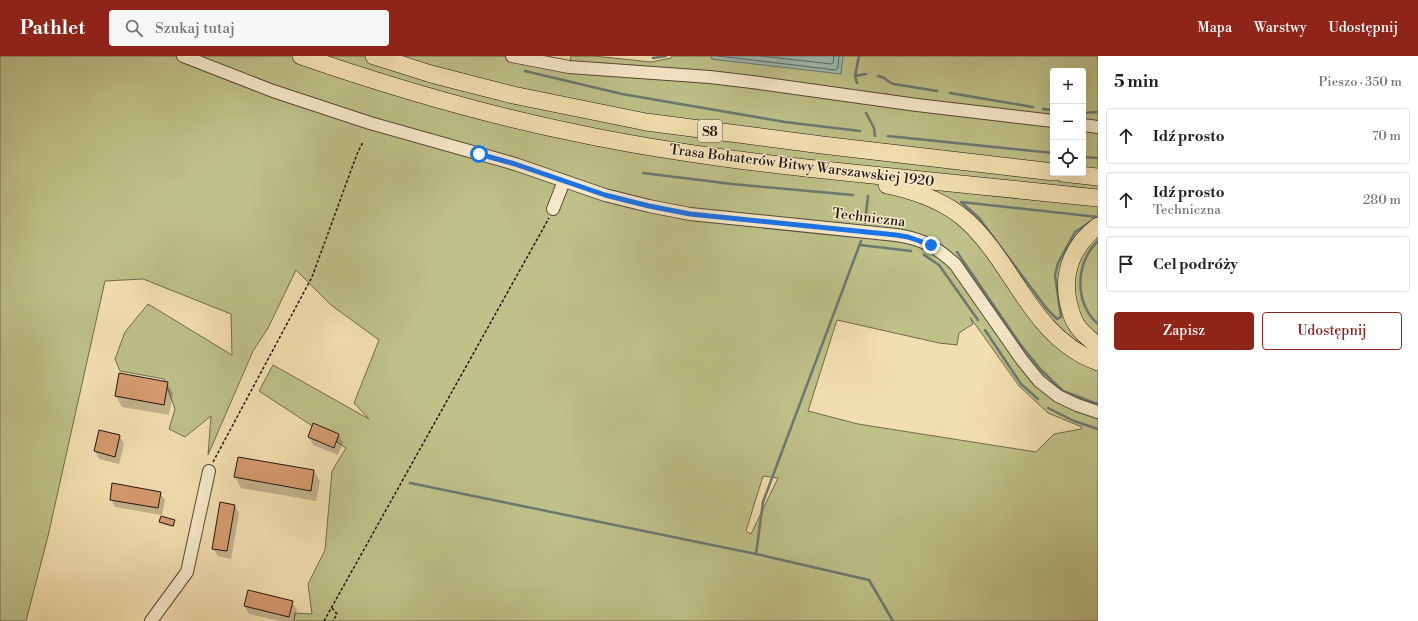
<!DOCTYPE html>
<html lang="pl">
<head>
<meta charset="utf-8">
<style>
	body { margin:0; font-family:"Libre Bodoni",serif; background:#f6f6f6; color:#222 }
	.controls { position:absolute; right:12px; top:12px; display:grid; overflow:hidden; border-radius:4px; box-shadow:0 4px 16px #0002 }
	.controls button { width:36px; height:36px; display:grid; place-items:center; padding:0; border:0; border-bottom:1px solid #e0e0e0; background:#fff; color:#222; font:20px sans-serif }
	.stop { position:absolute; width:12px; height:12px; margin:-9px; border:3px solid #1a73e8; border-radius:50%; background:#fff }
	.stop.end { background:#1a73e8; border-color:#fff; box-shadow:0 1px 4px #0008 }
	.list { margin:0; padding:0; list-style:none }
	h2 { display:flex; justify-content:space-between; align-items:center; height:52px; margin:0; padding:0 16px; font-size:17px }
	h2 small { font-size:13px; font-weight:400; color:#767676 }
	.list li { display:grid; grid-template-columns:26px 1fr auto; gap:12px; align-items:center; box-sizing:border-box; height:56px; margin:0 8px 8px; padding:0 8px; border:1px solid #e0e0e0; border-radius:4px }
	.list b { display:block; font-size:15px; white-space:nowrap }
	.list p { margin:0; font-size:13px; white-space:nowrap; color:#767676 }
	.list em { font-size:13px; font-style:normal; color:#767676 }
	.actions { display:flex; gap:8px; padding:12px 16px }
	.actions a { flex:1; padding:9px 0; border:1px solid #8f2418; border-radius:4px; text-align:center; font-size:14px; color:#8f2418 }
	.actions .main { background:#8f2418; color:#fff }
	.icon { flex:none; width:22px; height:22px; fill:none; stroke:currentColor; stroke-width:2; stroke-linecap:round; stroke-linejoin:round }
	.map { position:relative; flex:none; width:1098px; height:565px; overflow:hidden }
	header { display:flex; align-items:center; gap:24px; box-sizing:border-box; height:56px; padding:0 20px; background:#8f2418; color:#fff }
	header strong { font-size:19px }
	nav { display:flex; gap:22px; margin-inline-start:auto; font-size:14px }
	.search { width:280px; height:36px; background:#f6f6f6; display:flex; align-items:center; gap:10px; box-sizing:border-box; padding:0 14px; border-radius:4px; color:#767676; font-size:15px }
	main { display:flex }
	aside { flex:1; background:#fff }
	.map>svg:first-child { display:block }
	.green { fill:#bec188; stroke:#706b4c; fill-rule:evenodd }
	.water { fill:#9ebab4; stroke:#6c7872 }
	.shadow { fill:#0003 }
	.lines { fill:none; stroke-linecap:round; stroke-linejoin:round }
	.shore { stroke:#606862; stroke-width:1 }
	.stream { stroke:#6c7872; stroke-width:2.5 }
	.building { fill:#d69b6e; stroke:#221510 }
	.minor-casing { stroke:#564838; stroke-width:14 }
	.highway-casing { stroke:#221510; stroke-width:18 }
	.path { stroke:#221510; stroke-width:1.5; stroke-dasharray:3 2; stroke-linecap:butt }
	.minor { stroke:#f7eacb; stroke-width:12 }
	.highway { stroke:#f2dfaf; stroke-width:17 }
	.route { stroke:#1a73e8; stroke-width:5 }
	.labels { text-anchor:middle; stroke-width:3; stroke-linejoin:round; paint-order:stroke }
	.shield { fill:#f7eacb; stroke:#625548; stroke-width:1 }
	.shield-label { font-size:13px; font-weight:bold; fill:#221510 }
	.street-label { font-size:14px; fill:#221510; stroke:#f7eacb }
</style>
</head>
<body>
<header>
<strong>Pathlet</strong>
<div class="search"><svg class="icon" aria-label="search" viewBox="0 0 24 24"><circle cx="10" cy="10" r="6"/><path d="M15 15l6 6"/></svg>Szukaj tutaj</div>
<nav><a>Mapa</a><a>Warstwy</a><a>Udostępnij</a></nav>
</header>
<main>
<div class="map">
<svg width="1098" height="565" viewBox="0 0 1098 565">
	<rect width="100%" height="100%" fill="#f2dfaf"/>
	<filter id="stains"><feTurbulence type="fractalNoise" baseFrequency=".005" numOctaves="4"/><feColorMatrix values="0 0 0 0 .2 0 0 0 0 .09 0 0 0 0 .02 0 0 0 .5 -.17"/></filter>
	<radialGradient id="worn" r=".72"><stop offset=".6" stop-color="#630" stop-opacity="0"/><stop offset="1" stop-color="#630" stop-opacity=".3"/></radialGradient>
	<!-- green -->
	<path class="green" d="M0,0H512L569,10L571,0H594L651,6L671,2L672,0H1098V565H294L295,557L312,558L308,528L325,494L332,415L346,392L259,335L273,309L369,363L354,347L379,284L331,249L296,214L268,272L253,295L208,399L211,360L185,381L169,373L175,353L164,323L120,315L115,303L125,276L148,248L232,299L231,258L143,223L105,225L48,480L26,565H0ZM1053,15H1083V117H1053ZM970,261L1019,330L1048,357L1082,371L1081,373L1054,378L1036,396L858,368L808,355L837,264L939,287L957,289L959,277L973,268ZM763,420L778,422L751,478L746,475Z"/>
	<!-- water -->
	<path class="water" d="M712,0H843L841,18L711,3Z"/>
	<!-- shadow -->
	<g class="shadow">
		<path d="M884,37H888L889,41L885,40Z"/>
		<path d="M167,327L173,337L169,359L122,351L116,340Z"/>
		<path d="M314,369L339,379L343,387L338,399L313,389L309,381Z"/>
		<path d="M100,375L120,380L124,388L119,408L99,403L95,395Z"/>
		<path d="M314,415L320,425L316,445L241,432L235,421Z"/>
		<path d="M160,437L165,444L162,459L115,451L111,443Z"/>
		<path d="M235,450L239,458L231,503L218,500L213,493Z"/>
		<path d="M174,465L175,467L174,471L162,468L160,466Z"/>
		<path d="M292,546L297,554L294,565H280L249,558L245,550Z"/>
	</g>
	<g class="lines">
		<!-- shore -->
		<g class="shore">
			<path d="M718,0L836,14L838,12L839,0"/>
			<path d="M761,0L831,8L833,7L834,0"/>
		</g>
		<!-- stream -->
		<g class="stream">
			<path d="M653,2L666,0"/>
			<path d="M525,15L622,38L785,66L860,75"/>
			<path d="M855,20L866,18"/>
			<path d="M878,20C887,21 887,27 894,28L937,35"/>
			<path d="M857,27L855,20L859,0"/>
			<path d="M950,37L1033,51"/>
			<path d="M1043,53L1053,54"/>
			<path d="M866,57L874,72L875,80"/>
			<path d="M1083,57L1098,56"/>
			<path d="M888,80L1053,97"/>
			<path d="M1083,101L1098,102"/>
			<path d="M643,117L732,128L853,139"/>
			<path d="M961,146L1098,161L1075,176L1058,207L1055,219L1061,261L1057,263L1047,253L979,162Z"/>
			<path d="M865,167L868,140"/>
			<path d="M1098,185C1075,206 1074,248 1098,268"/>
			<path d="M860,189L911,195"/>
			<path d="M957,196L1020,288L1041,314L1063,335L1098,348"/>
			<path d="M924,199L939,209L978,264"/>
			<path d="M985,274L1021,328L1038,343"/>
			<path d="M1048,352L1074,365L1098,373"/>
			<path d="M410,427L756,498L869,524L893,565"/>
			<path d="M756,498L763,446L861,185"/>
		</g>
	</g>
	<!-- building -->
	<g class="building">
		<path d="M119,317L168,326L164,349L115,340Z"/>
		<path d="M313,367L339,378L334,392L308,381Z"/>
		<path d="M99,374L120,379L115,401L94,395Z"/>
		<path d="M238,401L314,414L311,435L234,421Z"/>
		<path d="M112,427L161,436L158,452L110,444Z"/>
		<path d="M220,446L235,449L227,495L212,493Z"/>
		<path d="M161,460L175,464L173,470L159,466Z"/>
		<path d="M248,534L293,545L289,561L244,550Z"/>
	</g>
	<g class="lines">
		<defs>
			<g id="minor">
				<path d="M183,0L273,35L370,67L515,108L605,139L649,150L690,158L896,179C923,183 935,190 955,208L1022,304L1039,325L1058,340L1077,349L1098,356"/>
				<path d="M512,0L569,11L710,21L752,26L917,49L1053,65"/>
				<path d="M1083,69L1098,71"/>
				<path d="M553,153L564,125"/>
				<path d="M151,565L187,516L209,415"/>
			</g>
			<g id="highway">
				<path d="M301,0C391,31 482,58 576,77C670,97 766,108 863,118C941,126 1020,134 1098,142"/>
				<path d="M374,0L431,18L513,39L646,66L822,89L1053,116"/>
				<path d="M1062,117L1098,121"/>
				<path d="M887,129C916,135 945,145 967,165C1015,209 1032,282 1098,306"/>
				<path d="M1098,170C1074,188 1062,215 1068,245C1070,254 1072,263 1078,271C1083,278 1091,284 1098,290"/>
			</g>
		</defs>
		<!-- minor casing -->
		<use href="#minor" class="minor-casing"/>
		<!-- highway casing -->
		<use href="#highway" class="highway-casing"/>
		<!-- path -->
		<g class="path">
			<path d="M213,406L312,221L357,98L363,86"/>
			<path d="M332,552L337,558L333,565"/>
			<path d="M324,565L549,162"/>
		</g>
		<!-- minor -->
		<use href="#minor" class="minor"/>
		<!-- highway -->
		<use href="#highway" class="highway"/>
	</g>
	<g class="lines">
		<!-- route -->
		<path class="route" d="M479,98L515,108L605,139L649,150L690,158L896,179L908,181L931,189"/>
	</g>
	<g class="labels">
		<!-- shield labels -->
		<rect class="shield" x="698" y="64" width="24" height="22" rx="3"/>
		<g class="shield-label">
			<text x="710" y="80">S8</text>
		</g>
		<!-- street labels -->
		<g class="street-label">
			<text transform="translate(802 109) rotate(7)" y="5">Trasa Bohaterów Bitwy Warszawskiej 1920</text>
			<text transform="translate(869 161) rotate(7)" y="5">Techniczna</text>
		</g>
	</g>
	<rect width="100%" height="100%" filter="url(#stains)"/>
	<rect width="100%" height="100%" fill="url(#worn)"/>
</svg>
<div class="controls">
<button>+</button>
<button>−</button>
<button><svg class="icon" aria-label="locate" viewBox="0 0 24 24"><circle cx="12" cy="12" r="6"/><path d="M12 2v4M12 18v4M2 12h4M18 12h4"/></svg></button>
</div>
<div class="stop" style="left:479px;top:98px"></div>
<div class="stop end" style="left:931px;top:189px"></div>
</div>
<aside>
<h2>5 min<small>Pieszo · 350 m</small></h2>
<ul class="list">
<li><svg class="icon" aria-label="ahead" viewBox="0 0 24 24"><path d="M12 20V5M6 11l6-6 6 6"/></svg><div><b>Idź prosto</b></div><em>70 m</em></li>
<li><svg class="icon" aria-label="ahead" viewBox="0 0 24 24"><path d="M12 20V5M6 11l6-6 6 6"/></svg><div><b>Idź prosto</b><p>Techniczna</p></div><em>280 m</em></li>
<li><svg class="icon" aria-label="arrive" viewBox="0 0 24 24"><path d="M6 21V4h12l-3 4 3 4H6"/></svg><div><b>Cel podróży</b></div></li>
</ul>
<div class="actions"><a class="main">Zapisz</a><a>Udostępnij</a></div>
</aside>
</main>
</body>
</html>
